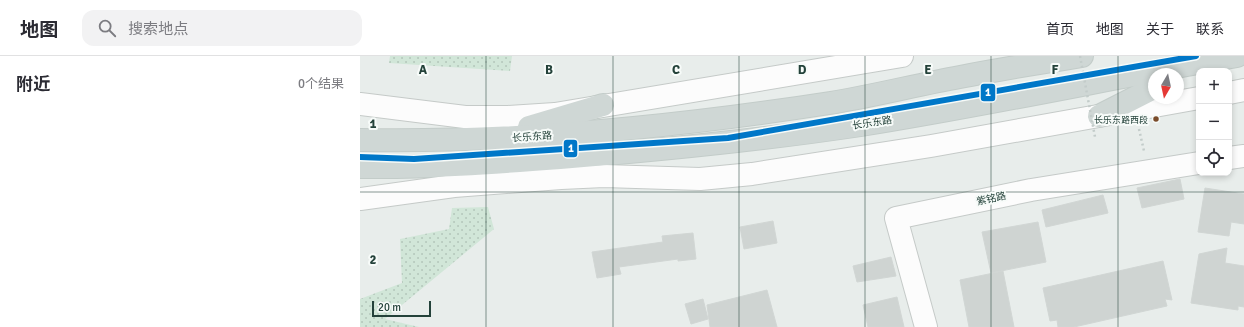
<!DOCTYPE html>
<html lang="zh">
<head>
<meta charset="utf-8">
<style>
	body { margin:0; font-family:Signika,"Noto Sans SC",sans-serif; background:#f2f2f3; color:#2b2b33 }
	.controls { position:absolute; right:12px; top:12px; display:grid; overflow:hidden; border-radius:8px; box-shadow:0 2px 6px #0003 }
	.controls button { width:36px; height:36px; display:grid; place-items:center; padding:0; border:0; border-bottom:1px solid #e1e1e2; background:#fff; color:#2b2b33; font:20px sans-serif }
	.compass { position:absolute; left:788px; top:12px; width:36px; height:36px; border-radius:50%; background:#fff; box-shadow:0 2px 6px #0003; rotate:189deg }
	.scale { position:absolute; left:12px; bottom:10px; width:59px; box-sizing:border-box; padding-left:4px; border:2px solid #24423a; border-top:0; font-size:11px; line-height:14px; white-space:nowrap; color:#24423a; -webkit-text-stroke:3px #f7fbf9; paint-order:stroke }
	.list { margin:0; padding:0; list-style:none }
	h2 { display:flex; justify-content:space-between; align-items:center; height:52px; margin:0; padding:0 16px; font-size:17px }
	h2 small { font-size:13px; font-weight:400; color:#7c7c81 }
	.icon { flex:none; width:22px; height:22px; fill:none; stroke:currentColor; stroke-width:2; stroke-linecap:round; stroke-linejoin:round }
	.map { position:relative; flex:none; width:884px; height:271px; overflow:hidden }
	header { display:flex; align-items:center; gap:24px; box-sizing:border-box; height:56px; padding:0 20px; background:#fff; border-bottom:1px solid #e1e1e2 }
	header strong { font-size:19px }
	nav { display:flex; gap:22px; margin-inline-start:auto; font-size:14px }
	.search { width:280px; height:36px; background:#f2f2f3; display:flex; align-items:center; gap:10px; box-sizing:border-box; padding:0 14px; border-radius:12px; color:#7c7c81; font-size:15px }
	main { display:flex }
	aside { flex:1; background:#fff }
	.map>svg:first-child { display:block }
	.grass { fill:url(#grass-dots) }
	.building { fill:#cfd4d2; stroke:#d1d6d4 }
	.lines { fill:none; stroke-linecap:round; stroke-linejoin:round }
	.minor-casing { stroke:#c5cac8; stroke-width:24 }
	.major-casing { stroke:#c3ccc9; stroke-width:24 }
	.path { stroke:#c3ccca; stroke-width:2.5; stroke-dasharray:2 3; stroke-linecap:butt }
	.minor { stroke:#fcfcfc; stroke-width:22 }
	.major { stroke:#cfd7d5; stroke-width:22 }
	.path-bridge { stroke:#c3ccca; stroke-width:2.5; stroke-dasharray:2 3; stroke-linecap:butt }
	.metro-1-casing { stroke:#f7fbf9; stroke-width:9 }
	.metro-1 { stroke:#0077c8; stroke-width:6 }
	.grid { fill:none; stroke:#24423a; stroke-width:1; stroke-opacity:0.55 }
	.bus-dot { fill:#7a4b2a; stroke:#f7fbf9; stroke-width:1.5 }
	.labels { text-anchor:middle; stroke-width:4; stroke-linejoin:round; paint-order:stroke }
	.bus-label { font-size:9px; fill:#24423a; stroke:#f7fbf9; text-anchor:end }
	.street-label { font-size:10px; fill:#24423a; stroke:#f7fbf9 }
	.grid-label { font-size:13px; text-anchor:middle; font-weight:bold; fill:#24423a; stroke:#f7fbf9; stroke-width:4; stroke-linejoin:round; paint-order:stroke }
	.line-badge { stroke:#f7fbf9; stroke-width:1.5 }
	.badge-label { font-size:11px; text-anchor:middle; font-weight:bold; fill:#fff }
</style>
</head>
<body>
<header>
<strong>地图</strong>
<div class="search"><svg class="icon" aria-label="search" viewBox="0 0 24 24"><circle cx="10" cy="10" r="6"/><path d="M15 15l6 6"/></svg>搜索地点</div>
<nav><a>首页</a><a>地图</a><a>关于</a><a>联系</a></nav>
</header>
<main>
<aside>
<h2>附近<small>0个结果</small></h2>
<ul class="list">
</ul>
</aside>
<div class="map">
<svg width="884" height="271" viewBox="0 0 884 271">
	<defs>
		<pattern id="grass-dots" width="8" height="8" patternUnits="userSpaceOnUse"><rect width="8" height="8" fill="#d1e6d8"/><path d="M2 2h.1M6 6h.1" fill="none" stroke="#b3c6ba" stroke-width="1.8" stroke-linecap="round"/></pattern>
	</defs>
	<rect width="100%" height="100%" fill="#e8edeb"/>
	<!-- grass -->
	<g class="grass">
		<path d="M30,0H152L150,15L29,7Z"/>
		<path d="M128,151L134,173L25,263L59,271H0V243L42,227L40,183L89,173L92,152Z"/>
	</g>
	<!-- building -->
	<g class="building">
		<path d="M820,123L824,143L782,152L777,132Z"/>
		<path d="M845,132L884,138V168L871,166L869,180L838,176Z"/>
		<path d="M743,139L748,157L686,171L682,154Z"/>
		<path d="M413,165L417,187L384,193L380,171Z"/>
		<path d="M678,166L686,206L631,217L622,176Z"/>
		<path d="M333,177L336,203L318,205V203L259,211L261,218L237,222L232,196L303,186L302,180Z"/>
		<path d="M867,192L865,207L884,210V251L878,250V254L831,247L839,198Z"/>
		<path d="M531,201L536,220L497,226L493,210Z"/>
		<path d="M803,205L812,244L805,243L807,250L714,271H698L697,264L690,265L683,232Z"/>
		<path d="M643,215L654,271H609L600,224Z"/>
		<path d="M407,234L417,271H350L347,249Z"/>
		<path d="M537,241L544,271H508L503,249Z"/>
		<path d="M343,243L348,263L331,268L325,248Z"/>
	</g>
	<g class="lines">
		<defs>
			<g id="minor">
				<path d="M869,37L884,34"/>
				<path d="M0,48L105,61H148L195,58L542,0"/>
				<path d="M869,102L884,100"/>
				<path d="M0,143L94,130L201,122L244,120L340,123L392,118L571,90L839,42"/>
				<path d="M566,271L536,162L671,134L839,107"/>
			</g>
			<g id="major">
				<path d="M739,60L794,32"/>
				<path d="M169,71L243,49"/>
				<path d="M0,84C157,87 315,71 470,47C514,40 556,29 600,21C640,13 681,7 722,0"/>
				<path d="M0,111C66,112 134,107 200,102C300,94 401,84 501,69C627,49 751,22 877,0"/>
			</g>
		</defs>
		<!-- minor casing -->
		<use href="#minor" class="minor-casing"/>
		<!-- major casing -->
		<use href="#major" class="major-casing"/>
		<!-- path -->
		<path class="path" d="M779,73L784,95"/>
		<!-- minor -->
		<use href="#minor" class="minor"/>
		<!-- major -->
		<use href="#major" class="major"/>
		<!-- path-bridge -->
		<path class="path-bridge" d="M720,0L735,81"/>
		<defs>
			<path id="metro-1" d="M0,101L54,103L368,82L836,0"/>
		</defs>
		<!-- metro-1 casing -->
		<use href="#metro-1" class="metro-1-casing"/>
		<!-- metro-1 -->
		<use href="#metro-1" class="metro-1"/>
	</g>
	<!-- grid -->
	<path class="grid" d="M126,0V271M253,0V271M379,0V271M505,0V271M631,0V271M758,0V271M0,136H884"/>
	<!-- markers -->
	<circle class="bus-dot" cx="796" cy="63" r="3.5"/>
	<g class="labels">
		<!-- bus labels -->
		<g class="bus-label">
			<text x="788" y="67">长乐东路西段</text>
		</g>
		<!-- street labels -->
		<g class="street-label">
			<text transform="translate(512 66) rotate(-9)" y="4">长乐东路</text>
			<text transform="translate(172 80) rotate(-4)" y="4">长乐东路</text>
			<text transform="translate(631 142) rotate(-12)" y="4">紫铭路</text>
		</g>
	</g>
	<g class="grid-label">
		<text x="63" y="18">A</text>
		<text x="189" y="18">B</text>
		<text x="316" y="18">C</text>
		<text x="442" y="18">D</text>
		<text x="568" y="18">E</text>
		<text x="695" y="18">F</text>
		<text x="13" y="72">1</text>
		<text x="13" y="208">2</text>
	</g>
	<g class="line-badge">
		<rect x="620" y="27" width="16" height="19" rx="4" fill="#0077c8"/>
		<rect x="203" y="83" width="15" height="19" rx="4" fill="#0077c8"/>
	</g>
	<g class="badge-label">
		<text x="628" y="40">1</text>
		<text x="211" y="96">1</text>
	</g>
</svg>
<div class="controls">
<button>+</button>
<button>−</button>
<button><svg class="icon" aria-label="locate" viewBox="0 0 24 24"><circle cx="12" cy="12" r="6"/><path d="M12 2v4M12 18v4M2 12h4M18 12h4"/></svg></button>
</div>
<svg class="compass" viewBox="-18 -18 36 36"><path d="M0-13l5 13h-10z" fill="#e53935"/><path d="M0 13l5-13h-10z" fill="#7c7c81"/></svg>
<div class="scale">20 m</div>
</div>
</main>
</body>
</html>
